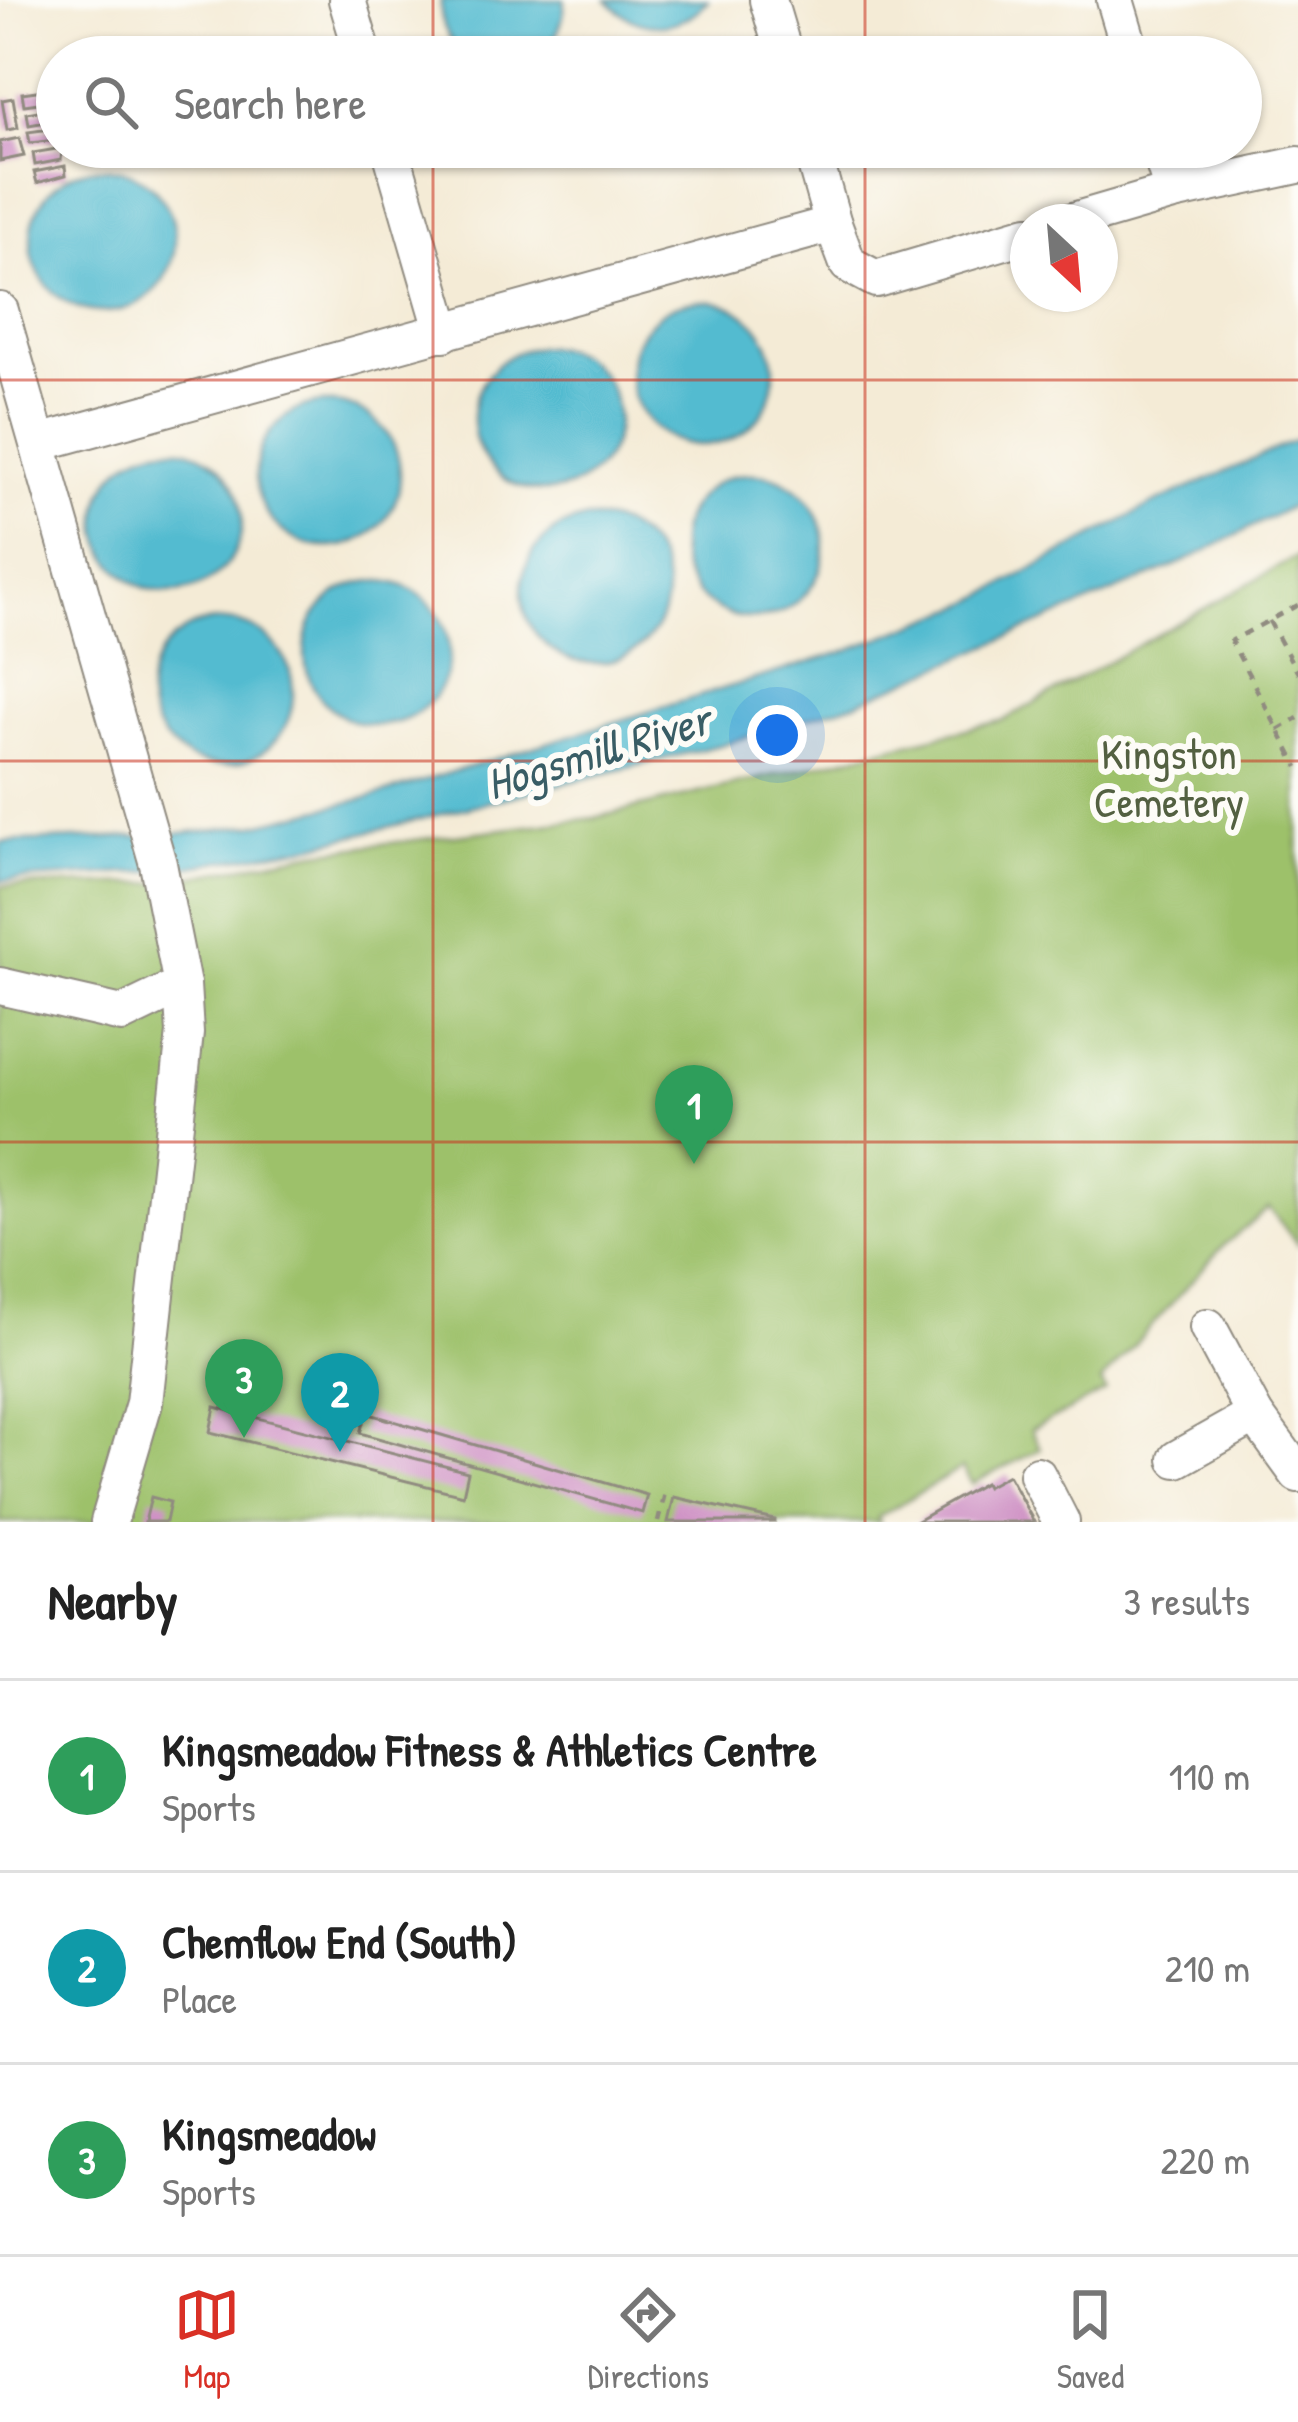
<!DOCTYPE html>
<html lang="en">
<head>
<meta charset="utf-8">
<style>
	body { margin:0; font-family:"Patrick Hand",sans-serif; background:#f2f2f2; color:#222 }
	.compass { position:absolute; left:1010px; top:204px; width:108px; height:108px; border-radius:50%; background:#fff; box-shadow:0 3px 9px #0004; rotate:154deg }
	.you { position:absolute; left:777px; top:735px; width:42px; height:42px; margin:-30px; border:9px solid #fff; border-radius:50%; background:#1a73e8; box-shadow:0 0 0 18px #1a73e833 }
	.badge { display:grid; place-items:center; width:78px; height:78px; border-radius:50%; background:#d93025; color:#fff; font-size:39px; font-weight:700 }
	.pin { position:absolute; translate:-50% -99px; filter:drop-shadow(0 3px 6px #0008) }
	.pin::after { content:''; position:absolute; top:63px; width:42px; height:36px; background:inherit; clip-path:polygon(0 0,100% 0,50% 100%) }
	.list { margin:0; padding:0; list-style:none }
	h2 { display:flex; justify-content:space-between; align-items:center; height:156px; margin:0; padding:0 48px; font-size:51px }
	h2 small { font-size:39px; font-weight:400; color:#767676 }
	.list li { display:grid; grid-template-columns:78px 1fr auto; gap:36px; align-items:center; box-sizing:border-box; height:192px; padding:0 48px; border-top:3px solid #e0e0e0 }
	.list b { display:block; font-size:45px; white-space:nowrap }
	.list p { margin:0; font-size:39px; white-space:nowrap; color:#767676 }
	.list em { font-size:39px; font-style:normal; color:#767676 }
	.icon { flex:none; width:66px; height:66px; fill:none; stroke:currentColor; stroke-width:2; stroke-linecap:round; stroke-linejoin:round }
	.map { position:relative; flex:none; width:1298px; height:1522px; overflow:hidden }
	.search { position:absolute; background:#fff; box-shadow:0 3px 9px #0004; left:36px; right:36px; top:36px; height:132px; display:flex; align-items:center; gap:30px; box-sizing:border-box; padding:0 42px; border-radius:66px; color:#767676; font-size:45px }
	.sheet { height:732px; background:#fff }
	nav { display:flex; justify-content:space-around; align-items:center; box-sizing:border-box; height:168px; border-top:3px solid #e0e0e0; background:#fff; font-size:33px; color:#767676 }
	nav a { display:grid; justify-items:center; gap:6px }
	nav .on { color:#d93025 }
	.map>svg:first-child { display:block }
	.green { fill:#9dc16b; stroke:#64764b; stroke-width:3 }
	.water { fill:#53bbd0; stroke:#3f737e; stroke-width:3 }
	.building { fill:#cd8ec3 }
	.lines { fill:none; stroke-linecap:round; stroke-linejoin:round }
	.minor-casing { stroke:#908b80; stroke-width:40 }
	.path { stroke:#908b80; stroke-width:4.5; stroke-dasharray:9 9; stroke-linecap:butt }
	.minor { stroke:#fff; stroke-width:36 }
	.grid { fill:none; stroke:#c8321e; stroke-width:3; stroke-opacity:0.55 }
	.labels { text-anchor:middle; stroke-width:12; stroke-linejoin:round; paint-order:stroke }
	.park-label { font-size:42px; fill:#536041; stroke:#fdfcf7 }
	.water-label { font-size:45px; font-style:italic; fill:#395d65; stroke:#fdfcf7 }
</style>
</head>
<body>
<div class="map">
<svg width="1298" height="1522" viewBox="0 0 1298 1522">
	<rect width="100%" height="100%" fill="#fdfcf7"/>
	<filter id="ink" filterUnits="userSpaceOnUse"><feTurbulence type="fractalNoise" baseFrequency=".00833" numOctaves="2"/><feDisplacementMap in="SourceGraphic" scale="24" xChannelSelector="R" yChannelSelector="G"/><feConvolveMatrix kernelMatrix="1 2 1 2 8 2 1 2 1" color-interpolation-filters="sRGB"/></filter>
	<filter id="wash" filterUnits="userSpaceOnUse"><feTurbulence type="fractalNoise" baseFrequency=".004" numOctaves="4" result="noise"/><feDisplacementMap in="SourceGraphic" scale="48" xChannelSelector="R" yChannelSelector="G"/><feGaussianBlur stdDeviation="2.7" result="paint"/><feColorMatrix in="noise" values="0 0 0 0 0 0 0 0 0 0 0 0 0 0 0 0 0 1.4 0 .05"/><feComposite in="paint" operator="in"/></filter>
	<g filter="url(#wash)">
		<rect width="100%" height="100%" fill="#f4ebd6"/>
		<!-- green -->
		<path class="green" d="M1298,556V1245L1269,1208L1225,1244L1101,1382L1106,1391L1031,1430L1040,1449L972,1484L962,1468L878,1517L880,1522H0V886L160,883L316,852L594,818L1004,720Z"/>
		<!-- water -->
		<g class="water">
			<path d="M441,0H565C564,25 556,40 538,57H468C449,43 439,24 441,0Z"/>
			<path d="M607,0H708C679,34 637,33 607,0Z"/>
			<circle cx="103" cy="240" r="72"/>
			<circle cx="702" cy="373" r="72"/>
			<circle cx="545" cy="419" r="72"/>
			<circle cx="328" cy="475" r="72"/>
			<path d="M1298,439V503L1188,560L855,703L724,744L311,846L162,871L0,881V842L154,836L254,825L371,797L843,652L968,604L1151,505Z"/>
			<circle cx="170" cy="520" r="72"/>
			<circle cx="752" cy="546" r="72"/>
			<circle cx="594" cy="591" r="72"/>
			<circle cx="377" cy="653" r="72"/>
			<circle cx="221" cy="693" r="72"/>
		</g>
		<g id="blocks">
			<!-- building -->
			<g class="building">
				<path d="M51,89L53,101L24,105L22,93Z"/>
				<path d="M13,98L18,128L7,130L2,100Z"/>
				<path d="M55,108L57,120L29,125L27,113Z"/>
				<path d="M57,128V140L30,143L28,132Z"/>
				<path d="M19,138L24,156L0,161V142Z"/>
				<path d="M62,148L61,160L35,165L33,153Z"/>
				<path d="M65,166L66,175L37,183L34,172Z"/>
				<path d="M215,1407L468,1472L463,1495L210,1432Z"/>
				<path d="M366,1413L647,1495L642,1513L360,1433Z"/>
				<path d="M1008,1475L1034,1522H915L984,1483L986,1487Z"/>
				<path d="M151,1497L170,1502L166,1522H145Z"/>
				<path d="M674,1497L775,1520V1522H668Z"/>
			</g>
		</g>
	</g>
	<g filter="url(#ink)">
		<use href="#blocks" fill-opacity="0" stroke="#908b80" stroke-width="3"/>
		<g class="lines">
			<defs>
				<g id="minor">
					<path d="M347,0L364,57"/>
					<path d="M768,0L785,57"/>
					<path d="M1115,0L1132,57"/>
					<path d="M390,147L444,333"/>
					<path d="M1159,147L1173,192"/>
					<path d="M1070,222L1173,192L1298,165"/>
					<path d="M833,224L848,264L876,279L1028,234"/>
					<path d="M0,311L158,864L182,985L185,1033L144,1403L109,1522"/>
					<path d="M39,443L833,224L811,147"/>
					<path d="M0,986L122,1014L182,985"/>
					<path d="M1208,1327L1255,1415L1298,1474"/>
					<path d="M1177,1459L1255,1415"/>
					<path d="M1037,1475L1061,1522"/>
				</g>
			</defs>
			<!-- minor casing -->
			<use href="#minor" class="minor-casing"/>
			<!-- path -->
			<g class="path">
				<path d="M1298,605L1231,641L1298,767"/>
				<path d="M1269,621L1298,673"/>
				<path d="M1278,730L1298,718"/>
				<path d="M658,1522L665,1493"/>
			</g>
			<!-- minor -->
			<use href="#minor" class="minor"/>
		</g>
	</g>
	<!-- grid -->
	<path class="grid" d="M433,0V57M865,0V57M433,147V1522M865,147V1522M0,380H1298M0,761H1298M0,1142H1298"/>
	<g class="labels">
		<!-- park labels -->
		<g class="park-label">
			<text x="1169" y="769">Kingston<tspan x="1169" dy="48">Cemetery</tspan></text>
		</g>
		<!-- water labels -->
		<g class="water-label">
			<text transform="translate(598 751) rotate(-17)" y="16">Hogsmill River</text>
		</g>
	</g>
</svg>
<svg class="compass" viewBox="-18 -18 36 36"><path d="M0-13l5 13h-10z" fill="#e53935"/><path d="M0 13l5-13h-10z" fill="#767676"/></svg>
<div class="you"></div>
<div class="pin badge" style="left:694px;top:1164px;background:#2e9e5b">1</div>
<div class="pin badge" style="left:340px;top:1452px;background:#0f9aa8">2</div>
<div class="pin badge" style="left:244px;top:1438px;background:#2e9e5b">3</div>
<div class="search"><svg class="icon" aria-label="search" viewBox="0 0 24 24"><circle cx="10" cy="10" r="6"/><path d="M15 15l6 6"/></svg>Search here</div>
</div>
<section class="sheet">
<h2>Nearby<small>3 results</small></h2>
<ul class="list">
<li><span class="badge" style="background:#2e9e5b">1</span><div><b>Kingsmeadow Fitness &amp; Athletics Centre</b><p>Sports</p></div><em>110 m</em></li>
<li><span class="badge" style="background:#0f9aa8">2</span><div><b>Chemflow End (South)</b><p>Place</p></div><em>210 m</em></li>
<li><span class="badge" style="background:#2e9e5b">3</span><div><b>Kingsmeadow</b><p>Sports</p></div><em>220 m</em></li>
</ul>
</section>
<nav>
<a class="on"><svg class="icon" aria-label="map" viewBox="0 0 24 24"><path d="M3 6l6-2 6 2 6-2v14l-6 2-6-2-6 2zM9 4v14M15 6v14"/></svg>Map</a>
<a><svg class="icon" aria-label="directions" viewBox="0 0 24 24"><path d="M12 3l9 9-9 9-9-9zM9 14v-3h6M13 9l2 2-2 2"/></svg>Directions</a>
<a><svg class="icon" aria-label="saved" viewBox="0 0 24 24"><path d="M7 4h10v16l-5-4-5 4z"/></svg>Saved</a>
</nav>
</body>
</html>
